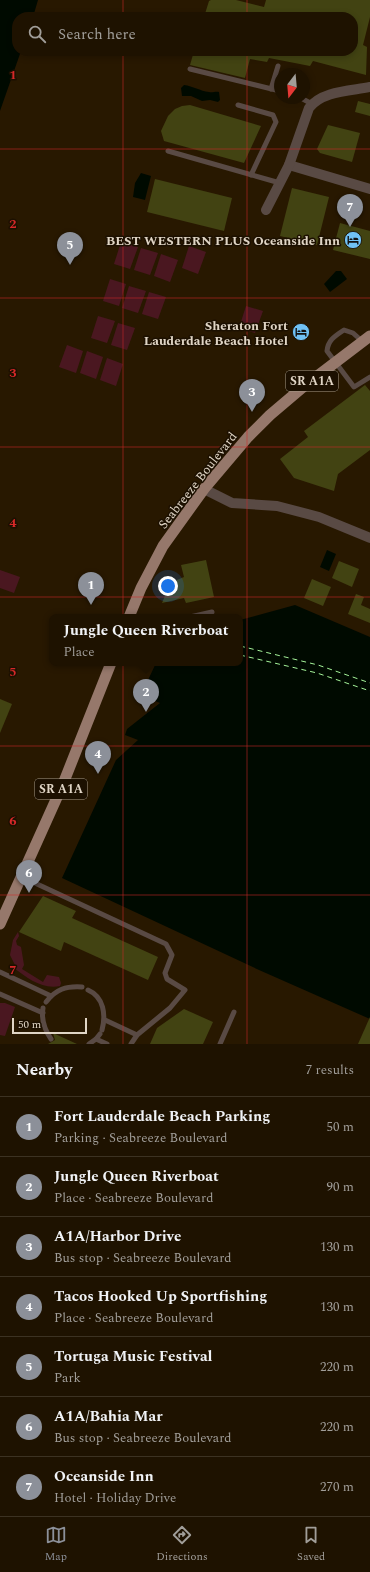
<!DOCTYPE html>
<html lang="en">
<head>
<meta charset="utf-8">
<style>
	body { margin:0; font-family:Spectral,serif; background:#2b200f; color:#f1f3f6 }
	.compass { position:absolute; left:274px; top:68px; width:36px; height:36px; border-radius:50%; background:#1e1200; box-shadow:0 2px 6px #0003; rotate:196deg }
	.scale { position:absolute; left:12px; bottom:10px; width:75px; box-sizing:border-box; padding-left:4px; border:2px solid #e0d5c5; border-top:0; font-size:11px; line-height:14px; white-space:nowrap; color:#e0d5c5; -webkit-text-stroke:3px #1c1000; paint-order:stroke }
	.you { position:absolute; left:168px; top:586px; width:14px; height:14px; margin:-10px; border:3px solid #fff; border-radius:50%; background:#1a73e8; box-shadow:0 0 0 6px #1a73e833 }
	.badge { display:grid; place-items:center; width:26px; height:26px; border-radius:50%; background:#8c9099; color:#fff; font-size:13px; font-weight:700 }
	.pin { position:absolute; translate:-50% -33px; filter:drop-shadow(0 1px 2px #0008) }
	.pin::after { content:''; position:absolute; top:21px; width:14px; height:12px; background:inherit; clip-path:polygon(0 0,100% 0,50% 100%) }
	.popup { position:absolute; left:49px; top:614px; width:194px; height:52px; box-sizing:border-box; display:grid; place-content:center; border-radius:8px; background:#1e1200; filter:drop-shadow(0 1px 3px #0005); font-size:13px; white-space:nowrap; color:#a19e99 }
	.popup b { font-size:15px; color:#f1f3f6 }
	.popup::after { content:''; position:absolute; left:50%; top:100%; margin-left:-8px; border:8px solid transparent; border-top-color:#1e1200 }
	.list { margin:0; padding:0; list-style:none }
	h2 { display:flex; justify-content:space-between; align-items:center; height:52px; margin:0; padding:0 16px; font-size:17px }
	h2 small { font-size:13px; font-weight:400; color:#a19e99 }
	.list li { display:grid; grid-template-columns:26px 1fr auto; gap:12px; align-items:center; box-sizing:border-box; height:60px; padding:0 16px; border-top:1px solid #3c3222 }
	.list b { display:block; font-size:15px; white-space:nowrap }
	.list p { margin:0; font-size:13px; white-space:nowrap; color:#a19e99 }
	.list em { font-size:13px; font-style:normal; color:#a19e99 }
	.icon { flex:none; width:22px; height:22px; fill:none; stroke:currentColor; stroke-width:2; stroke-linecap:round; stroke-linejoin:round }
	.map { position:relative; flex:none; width:370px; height:1044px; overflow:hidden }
	.search { position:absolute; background:#1e1200; box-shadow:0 2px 6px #0003; left:12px; right:12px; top:12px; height:44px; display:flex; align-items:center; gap:10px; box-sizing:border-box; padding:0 14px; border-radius:16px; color:#a19e99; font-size:15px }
	.sheet { height:472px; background:#1e1200 }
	nav { display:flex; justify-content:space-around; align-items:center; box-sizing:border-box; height:56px; border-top:1px solid #3c3222; background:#1e1200; font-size:11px; color:#a19e99 }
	nav a { display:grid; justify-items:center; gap:2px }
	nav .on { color:#8c9099 }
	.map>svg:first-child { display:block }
	.green { fill:#4a1720 }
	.water { fill:#000a00 }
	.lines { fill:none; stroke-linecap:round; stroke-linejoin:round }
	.ferry { stroke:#a5f49a; stroke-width:1; stroke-dasharray:5 4; stroke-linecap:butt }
	.building { fill:#424312 }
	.service { stroke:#594a44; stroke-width:5 }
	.minor { stroke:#594a44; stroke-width:10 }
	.primary { stroke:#96786b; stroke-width:11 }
	.grid { fill:none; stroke:#d62828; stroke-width:1; stroke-opacity:0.55 }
	.labels { text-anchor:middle; stroke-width:3; stroke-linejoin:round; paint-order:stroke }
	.shield { fill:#1c1000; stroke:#a59a8a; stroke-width:1 }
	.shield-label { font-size:12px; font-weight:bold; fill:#e0d5c5 }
	.poi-label { font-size:13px; font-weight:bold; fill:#e0d5c5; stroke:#1c1000; text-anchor:end }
	.street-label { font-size:13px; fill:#e0d5c5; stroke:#1c1000 }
	.grid-label { font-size:13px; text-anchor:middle; font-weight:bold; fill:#d62828; stroke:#1c1000; stroke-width:3; stroke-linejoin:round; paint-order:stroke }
</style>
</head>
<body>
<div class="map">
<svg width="370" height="1044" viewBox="0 0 370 1044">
	<rect width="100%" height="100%" fill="#281800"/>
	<!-- green -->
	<g class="green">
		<path d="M121,242L138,247L130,269L114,264Z"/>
		<path d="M189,246L206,252L198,274L182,268Z"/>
		<path d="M141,248L158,253L150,275L134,270Z"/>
		<path d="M161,254L178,260L170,282L154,276Z"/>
		<path d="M110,279L126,284L119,306L103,301Z"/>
		<path d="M129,286L146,291L138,313L122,308Z"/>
		<path d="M149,292L166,297L158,319L142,314Z"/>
		<path d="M246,306L263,311L255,333L239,328Z"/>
		<path d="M98,316L115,321L107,343L91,338Z"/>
		<path d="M118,323L135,328L127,350L111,345Z"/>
		<path d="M67,345L83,351L76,373L59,367Z"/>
		<path d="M87,351L103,357L96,379L80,373Z"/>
		<path d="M107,358L123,364L116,386L100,380Z"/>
		<path d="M0,570L20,577L14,593L0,588Z"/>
		<path d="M18,932L19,936L16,941L17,945L21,947L24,965L22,969L43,982L47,975L59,977L61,983L60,986C43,990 27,978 14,968L15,965L10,955L13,940Z"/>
		<path d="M0,1003H5L15,1007L5,1036L0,1035Z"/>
	</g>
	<!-- water -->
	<g class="water">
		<path d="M0,0H38L33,17H17V51H21L0,111Z"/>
		<path d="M184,85C193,86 200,91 209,92C213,93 215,91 219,92L220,100L218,102L210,100L202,101L191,96H182L181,88Z"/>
		<path d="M141,173L151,176L145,200L133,197L135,183Z"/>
		<path d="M336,271H341L347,279L330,292L324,284Z"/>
		<path d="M327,550L336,554L329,571L320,567Z"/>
		<path d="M295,605L370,637V1019L259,970L62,878L116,760L138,740L125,735L127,729L160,703L141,695L156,663H240V620Z"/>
	</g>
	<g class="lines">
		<!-- ferry -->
		<g class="ferry">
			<path d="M240,646L318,665L370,683"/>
			<path d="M240,655L317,673L370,691"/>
		</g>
	</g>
	<!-- building -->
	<g class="building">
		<path d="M211,0H236L264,7L266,0H370V17L363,45L367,47L366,75L313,61L310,66L269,58L267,62L250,59L245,78L190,65L194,51H353V17H204L209,1Z"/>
		<path d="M358,101L370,104V116L355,112Z"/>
		<path d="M190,105L261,126L244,163L164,141L161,131L168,116L175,109L182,106Z"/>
		<path d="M328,125L360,133L352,162L320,153L317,149Z"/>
		<path d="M155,179L232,198L224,231L147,212Z"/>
		<path d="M292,188L329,197L317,245L280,236Z"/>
		<path d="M340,223L370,231V259L333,250Z"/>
		<path d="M365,385L370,391V450L338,474L334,491L294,478L280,459L308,437L304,431Z"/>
		<path d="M206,560L214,597L186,603L184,598L162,603L169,586L172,582L184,577L181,565Z"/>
		<path d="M339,561L359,569L352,587L332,578Z"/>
		<path d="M312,579L331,587L323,606L304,598Z"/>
		<path d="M356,594L364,597L361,605L370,609V623L348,614Z"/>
		<path d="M0,699L12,704L0,733Z"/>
		<path d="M43,896L76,911L72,918L158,957L148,980L64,942L61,951L19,932Z"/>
		<path d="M184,1009L213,1022L203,1044H150L157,1028Z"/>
		<path d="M370,1017V1044H358Z"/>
		<path d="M53,1033L77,1044H48L55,1040Z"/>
	</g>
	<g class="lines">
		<!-- service -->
		<g class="service">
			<path d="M190,69L280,91"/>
			<path d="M271,89L278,66"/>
			<path d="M301,98L312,104"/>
			<path d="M238,105L273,115L276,122L251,175"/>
			<path d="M168,151L280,183"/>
			<path d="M363,342L353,333L344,330C335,336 328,340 327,351L354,387L370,377"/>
			<path d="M190,617L212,612"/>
			<path d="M22,877L166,944L172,955L165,973L167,979L185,990L170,1008L137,1035L131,1044"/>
			<path d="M0,972L51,996"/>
			<path d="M88,990C104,997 106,1015 102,1030"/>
			<path d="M0,994L43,1013"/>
			<path d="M46,1002C56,989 66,986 82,987"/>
			<path d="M43,1008C41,1020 44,1029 51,1039"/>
			<path d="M105,1020L137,1035"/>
			<path d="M96,1039L107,1044"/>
			<path d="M89,1044L96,1039L100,1034"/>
			<path d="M220,1044L234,1012"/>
		</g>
		<!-- minor -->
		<g class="minor">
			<path d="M289,165L370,189"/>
			<path d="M266,210L289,165L309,108C322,91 350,91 370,87"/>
			<path d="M204,489L232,503L277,506L319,517L370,538"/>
		</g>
		<!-- primary -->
		<g class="primary">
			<path d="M129,617L141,588L163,546L204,489L248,437L270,415L303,387L370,336"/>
			<path d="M0,924L63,784L111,663"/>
		</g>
	</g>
	<!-- grid -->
	<path class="grid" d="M123,0V17M247,0V17M123,51V1044M247,51V1044M0,149H370M0,298H370M0,447H370M0,597H370M0,746H370M0,895H370"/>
	<!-- icons -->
	<defs>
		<symbol id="hotel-disc" viewBox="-11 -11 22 22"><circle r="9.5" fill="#70c1f4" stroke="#1c1000"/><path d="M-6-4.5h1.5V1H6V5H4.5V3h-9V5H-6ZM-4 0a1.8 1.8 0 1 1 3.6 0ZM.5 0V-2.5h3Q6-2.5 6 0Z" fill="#111"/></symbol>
	</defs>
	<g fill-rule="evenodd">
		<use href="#hotel-disc" x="343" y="230" width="20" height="20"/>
		<use href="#hotel-disc" x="291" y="322" width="20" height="20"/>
	</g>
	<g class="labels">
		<!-- shield labels -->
		<g class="shield">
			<rect x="286" y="371" width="52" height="20" rx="3"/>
			<rect x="35" y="779" width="52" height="20" rx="3"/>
		</g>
		<g class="shield-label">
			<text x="312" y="385">SR A1A</text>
			<text x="61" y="793">SR A1A</text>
		</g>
		<!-- poi labels -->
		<g class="poi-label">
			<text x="340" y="245">BEST WESTERN PLUS Oceanside Inn</text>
			<text x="288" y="330">Sheraton Fort<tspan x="288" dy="15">Lauderdale Beach Hotel</tspan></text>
		</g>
		<!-- street labels -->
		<g class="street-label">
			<text transform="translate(197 480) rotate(-52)" y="5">Seabreeze Boulevard</text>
		</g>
	</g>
	<g class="grid-label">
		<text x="13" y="79">1</text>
		<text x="13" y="228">2</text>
		<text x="13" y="377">3</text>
		<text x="13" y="527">4</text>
		<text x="13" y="676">5</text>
		<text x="13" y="825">6</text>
		<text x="13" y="974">7</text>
	</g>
</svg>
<svg class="compass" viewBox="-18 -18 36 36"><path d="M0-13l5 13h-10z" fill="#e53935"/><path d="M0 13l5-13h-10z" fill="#a19e99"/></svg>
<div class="scale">50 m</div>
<div class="you"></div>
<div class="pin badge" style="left:91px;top:605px">1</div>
<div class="pin badge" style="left:146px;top:712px">2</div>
<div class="popup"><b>Jungle Queen Riverboat</b>Place</div>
<div class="pin badge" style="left:252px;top:412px">3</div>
<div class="pin badge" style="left:98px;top:774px">4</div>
<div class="pin badge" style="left:70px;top:265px">5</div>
<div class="pin badge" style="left:29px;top:893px">6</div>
<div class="pin badge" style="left:350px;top:227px">7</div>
<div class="search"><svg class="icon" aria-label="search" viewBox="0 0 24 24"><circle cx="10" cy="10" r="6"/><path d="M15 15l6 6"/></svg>Search here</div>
</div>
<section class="sheet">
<h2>Nearby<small>7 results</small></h2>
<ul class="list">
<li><span class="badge">1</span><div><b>Fort Lauderdale Beach Parking</b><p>Parking · Seabreeze Boulevard</p></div><em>50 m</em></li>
<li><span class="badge">2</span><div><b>Jungle Queen Riverboat</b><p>Place · Seabreeze Boulevard</p></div><em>90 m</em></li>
<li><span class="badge">3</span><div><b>A1A/Harbor Drive</b><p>Bus stop · Seabreeze Boulevard</p></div><em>130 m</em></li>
<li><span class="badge">4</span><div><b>Tacos Hooked Up Sportfishing</b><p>Place · Seabreeze Boulevard</p></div><em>130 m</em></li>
<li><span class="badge">5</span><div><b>Tortuga Music Festival</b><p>Park</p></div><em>220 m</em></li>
<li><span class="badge">6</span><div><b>A1A/Bahia Mar</b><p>Bus stop · Seabreeze Boulevard</p></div><em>220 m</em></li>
<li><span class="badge">7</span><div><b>Oceanside Inn</b><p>Hotel · Holiday Drive</p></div><em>270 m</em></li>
</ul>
</section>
<nav>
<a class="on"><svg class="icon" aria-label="map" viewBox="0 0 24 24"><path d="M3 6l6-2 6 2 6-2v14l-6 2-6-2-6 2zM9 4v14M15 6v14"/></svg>Map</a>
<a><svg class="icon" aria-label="directions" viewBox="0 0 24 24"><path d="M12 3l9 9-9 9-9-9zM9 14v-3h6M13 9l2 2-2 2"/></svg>Directions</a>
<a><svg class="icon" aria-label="saved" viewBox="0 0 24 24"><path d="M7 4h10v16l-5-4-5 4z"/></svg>Saved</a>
</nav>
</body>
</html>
